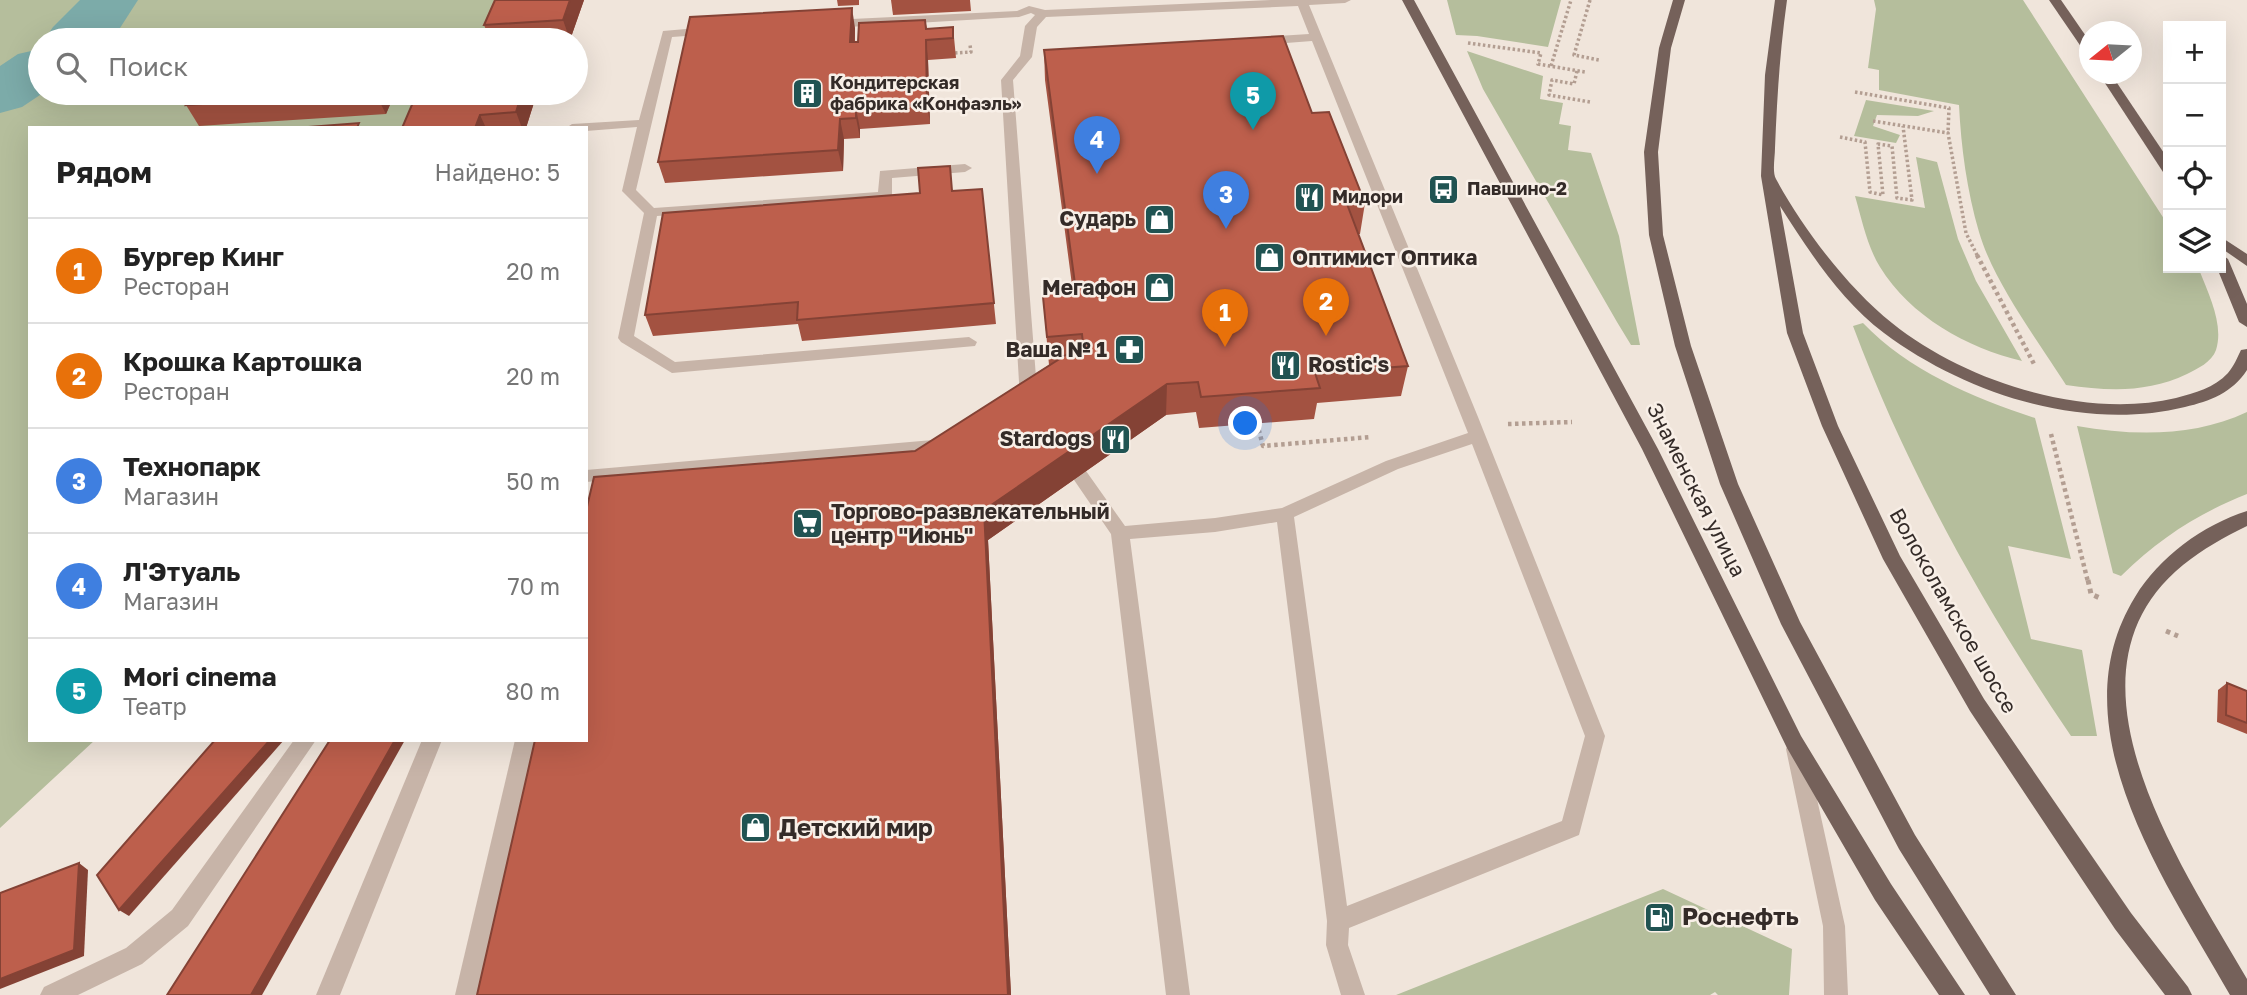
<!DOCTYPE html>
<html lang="ru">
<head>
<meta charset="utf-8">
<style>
	body { margin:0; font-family:"Golos Text",sans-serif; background:#f2f2f2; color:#222 }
	.controls { position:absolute; right:21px; top:21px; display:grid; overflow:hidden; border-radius:0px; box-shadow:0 7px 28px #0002 }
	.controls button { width:63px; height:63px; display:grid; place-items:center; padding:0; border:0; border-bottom:2px solid #e0e0e0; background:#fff; color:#222; font:35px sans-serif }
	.compass { position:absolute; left:2079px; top:21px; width:63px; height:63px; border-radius:50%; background:#fff; box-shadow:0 7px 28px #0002; rotate:252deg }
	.you { position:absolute; left:1246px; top:424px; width:24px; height:24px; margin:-18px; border:5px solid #fff; border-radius:50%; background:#1a73e8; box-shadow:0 0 0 10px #1a73e833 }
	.badge { display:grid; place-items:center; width:46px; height:46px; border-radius:50%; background:#205352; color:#fff; font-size:23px; font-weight:700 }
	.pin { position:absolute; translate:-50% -58px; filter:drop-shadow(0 2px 4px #0008) }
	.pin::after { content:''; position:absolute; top:37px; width:24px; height:21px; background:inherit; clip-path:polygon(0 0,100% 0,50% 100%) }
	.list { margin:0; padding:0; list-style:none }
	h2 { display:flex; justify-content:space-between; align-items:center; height:91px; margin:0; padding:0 28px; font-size:30px }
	h2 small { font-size:23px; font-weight:400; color:#767676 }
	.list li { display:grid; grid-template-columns:46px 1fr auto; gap:21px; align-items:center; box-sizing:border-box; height:105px; padding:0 28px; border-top:2px solid #e0e0e0 }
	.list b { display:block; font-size:26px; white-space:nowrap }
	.list p { margin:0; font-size:23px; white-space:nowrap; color:#767676 }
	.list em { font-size:23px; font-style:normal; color:#767676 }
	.icon { flex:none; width:38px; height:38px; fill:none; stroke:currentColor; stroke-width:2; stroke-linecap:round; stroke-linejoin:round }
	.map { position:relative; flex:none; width:2247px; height:995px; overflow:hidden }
	.search { position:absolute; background:#fff; box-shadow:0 7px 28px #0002; left:28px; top:28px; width:560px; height:77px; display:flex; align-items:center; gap:18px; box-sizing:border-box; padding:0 24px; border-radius:38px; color:#767676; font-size:26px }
	.panel { position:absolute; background:#fff; box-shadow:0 7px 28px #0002; left:28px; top:126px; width:560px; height:616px; border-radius:0px }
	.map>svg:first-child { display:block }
	.green { fill:#b5be9c }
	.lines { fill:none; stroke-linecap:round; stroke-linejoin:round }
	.river { fill:#7caba9; fill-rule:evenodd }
	.path-far2 { stroke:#b39e92; stroke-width:3.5; stroke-dasharray:2.5 2.5; stroke-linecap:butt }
	.path-far1 { stroke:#b39e92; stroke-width:4.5; stroke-dasharray:3.5 3.5; stroke-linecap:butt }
	.path { stroke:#b39e92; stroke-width:5; stroke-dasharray:4.5 4.5; stroke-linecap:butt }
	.minor { fill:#c7b4a8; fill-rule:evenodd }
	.major { fill:#75615a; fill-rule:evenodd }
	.wall { fill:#a35241 }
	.shaded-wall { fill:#844235 }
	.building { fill:#bd5f4c; stroke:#844235; stroke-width:2 }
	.labels { text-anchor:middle; stroke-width:5; stroke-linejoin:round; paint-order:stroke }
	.far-poi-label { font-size:18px; font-weight:bold; fill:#342b28; stroke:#f8efe7; text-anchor:start }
	.poi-label { font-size:21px; font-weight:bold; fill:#342b28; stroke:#f8efe7; text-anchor:end }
	.street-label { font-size:21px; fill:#342b28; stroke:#f8efe7 }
	.near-poi-label { font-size:24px; font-weight:bold; fill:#342b28; stroke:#f8efe7; text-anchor:start }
</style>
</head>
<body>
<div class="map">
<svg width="2247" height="995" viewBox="0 0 2247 995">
	<rect width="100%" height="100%" fill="#f0e5db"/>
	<!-- green -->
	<g class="green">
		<path d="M0,0H506L489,40H40V93H417L403,128H30V740H95L0,828Z"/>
		<path d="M1447,0H1561L1548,47L1477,36L1456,35Z"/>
		<path d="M1874,0H2023L2168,225V268H2197L2200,272C2209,295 2224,325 2216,350C2212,362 2197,369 2187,374C2147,393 2109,391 2066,385C2038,341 1993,281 1979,232C1967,191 1961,147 1959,105L1879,90V70L1868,68L1876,9Z"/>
		<path d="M1467,51L1543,76L1540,99L1563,103L1559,124L1571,126L1568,150L1591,153L1619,236L1640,345H1631L1617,322L1483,89Z"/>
		<path d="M1866,100L1934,111L1918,116L1877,115L1873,126L1900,135L1896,143L1854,136Z"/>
		<path d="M1916,157L1937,162L1958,239L1976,281L2022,361C1967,348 1910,316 1880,267C1867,246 1862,220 1855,196L1925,208Z"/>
		<path d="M1863,323C1908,370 1973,398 2035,418L2071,559L2008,546L2031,639L2082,650L2097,736H2071C1984,608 1907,471 1853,326Z"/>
		<path d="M2247,412V494C2197,514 2160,538 2121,576L2113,573L2077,426C2134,436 2194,437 2247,412Z"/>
		<path d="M1663,889L1792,949L1789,995H1718L1715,992L1710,995H1396Z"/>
	</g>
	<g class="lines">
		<!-- river -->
		<g class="river">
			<path d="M80,0H138L120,28L108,40H44L53,27Z"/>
			<path d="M40,49V93H43L22,107L0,113V66L18,54Z"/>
		</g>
		<!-- path-far2 -->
		<g class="path-far2">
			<path d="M1590,0L1574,55L1599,60"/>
			<path d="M1468,43L1541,53L1538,64L1585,72"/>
			<path d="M955,53L971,52L970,45"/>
			<path d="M1551,66L1571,0"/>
			<path d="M1577,71L1574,84L1552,80L1549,95L1590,102"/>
			<path d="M1855,92L1949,108L1948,133"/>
			<path d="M1873,121L1948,133L1966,233L1978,257"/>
			<path d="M1840,137L1865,142L1870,192L1883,195L1878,144L1892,146L1897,198L1912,200L1903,126"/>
		</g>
		<!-- path-far1 -->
		<g class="path-far1">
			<path d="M1977,255L2034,364"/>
			<path d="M1257,423L1263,446L1371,437"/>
			<path d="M1508,424L1572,422"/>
			<path d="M2051,434L2088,582"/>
		</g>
		<!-- path -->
		<g class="path">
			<path d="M2088,580L2091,594L2102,599"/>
			<path d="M2166,631L2178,636"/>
		</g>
		<!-- minor -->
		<g class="minor">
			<path d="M1271,0H1351L1345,3L1309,5L1478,417L1605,736L1579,835L1349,928L1348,945L1365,995H1341L1326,945L1327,921L1277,522L1215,532L1130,539L1190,995H1166L1111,534L1059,458L1068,452L1074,454L1125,526L1215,518L1282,508L1386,461L1468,433L1312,41L1260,45L1254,41L1260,37L1309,34L1298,6L1046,17L1037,27L1032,57L1013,80L1038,403L1030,409L1024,407L1020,399L1001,80L1020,56L1025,26L1035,15L1031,13L1019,17L831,28L825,24L831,20L1017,11L1029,6L1045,10ZM1472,444L1585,736L1562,821L1347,906L1294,517L1398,469Z"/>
			<path d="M709,27L713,28V34L672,37L636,190L654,208L878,192L880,171L965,164L972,168L965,172L892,178V196L885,200L657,216L634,336L675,362L969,337L977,342L975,346L672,373L621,342L618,338L644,213L622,191L637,127L586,131V128H566L572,124L639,120L663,31Z"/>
			<path d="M944,436L952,442L950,446L935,452L586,482V470L933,440Z"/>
			<path d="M294,740H316L188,926L142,964L78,995H40L44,987L126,948L172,910Z"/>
			<path d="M422,740H442L340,995H316Z"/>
			<path d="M515,740H535L479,995H455Z"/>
			<path d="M1796,740L1803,743L1806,749L1845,926L1848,995H1824L1823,926L1786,749L1789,743Z"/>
		</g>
		<!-- major -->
		<g class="major">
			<path d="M1402,0H1414L1658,449L1801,736L1891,884L1965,995H1939L1875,900L1787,748L1642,449Z"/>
			<path d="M1673,0H1685L1671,48L1658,152L1663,235L1691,346L1738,484L1800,622L1915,835L2016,995H1990L1899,849L1781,624L1720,484L1675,346L1649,235L1644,152L1659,48Z"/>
			<path d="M1775,0H1787C1780,50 1777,98 1775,148C1775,157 1772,172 1776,179C1803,229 1848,288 1892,323C1964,381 2084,420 2176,398C2195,393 2214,388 2228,373C2234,366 2237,358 2241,350L2247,349V370C2232,393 2210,401 2185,407C2083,432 1966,394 1884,333C1840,300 1809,251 1780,206L1803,333L1838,426L1900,556L1984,699L2131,913L2188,987L2192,995H2165L2115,929L1970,711L1883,559L1822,426L1787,333L1761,176L1765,75Z"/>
			<path d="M2049,0H2061L2090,42V54H2086Z"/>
			<path d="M2099,74H2111L2168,159V173L2163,172Z"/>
			<path d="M2221,237L2247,254V266L2221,248Z"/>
			<path d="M2221,254L2228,259L2247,304V327L2239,322L2217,268H2221Z"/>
			<path d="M2247,511V526C2224,537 2203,549 2183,565C2048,675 2184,869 2247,979V995H2230C2166,882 2055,727 2135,597C2159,557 2203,525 2247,511Z"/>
		</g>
	</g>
	<!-- wall -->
	<g class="wall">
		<path d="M495,0H584L570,40H462L490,39L484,25Z"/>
		<path d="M837,0H859V5L838,6Z"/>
		<path d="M891,0H970L971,11L893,15Z"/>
		<path d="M925,20L927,29L953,27L956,58L928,60L930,124L860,129V138L844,139L843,171L665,183L658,162L855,28V42H858Z"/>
		<path d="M1044,50L1312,113L1365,203L1360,234H1358L1408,366L1401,396L1317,403L1314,419L1199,428L1196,412L1166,415L988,540L1011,995H477L915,451L1049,365L1042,287L1072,285L1045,80Z"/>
		<path d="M195,93H395L386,114L199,126L186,105Z"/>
		<path d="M417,93H537L526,128H402Z"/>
		<path d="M982,189L996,324L802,341L798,324L653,336L645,315L953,191Z"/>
		<path d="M2227,683L2247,691V734L2217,722L2218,690Z"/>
	</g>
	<!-- shaded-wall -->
	<g class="shaded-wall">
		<path d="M570,0H584L570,40L563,20Z"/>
		<path d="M852,8L855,28L854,62L850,42Z"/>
		<path d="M405,33L408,40H401Z"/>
		<path d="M926,40L928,60L930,124L927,104Z"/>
		<path d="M375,93H395L386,114Z"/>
		<path d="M522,93H537L526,128H522L516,112Z"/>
		<path d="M856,108L860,129V138L856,118Z"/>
		<path d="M480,115L486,128H475Z"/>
		<path d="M840,119L844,139L843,171L838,150Z"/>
		<path d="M1167,384L1166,415L988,540L1011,995H1008L984,510Z"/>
		<path d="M270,740H284L129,916L119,910Z"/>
		<path d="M395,740H405L262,995H251Z"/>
		<path d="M79,863L88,870L84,956L0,989V979Z"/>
	</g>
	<!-- building -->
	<g class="building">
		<path d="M495,0H570L563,20L484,25Z"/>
		<path d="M852,8L850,42H858L859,23L925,20L926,29L953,27V38L926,40L927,104L856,108V118L840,119L838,150L658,162L690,17Z"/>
		<path d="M405,33L401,40H293Z"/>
		<path d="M1283,36L1312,113L1329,112L1365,203L1347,204L1408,366L1315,373L1320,388L1201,397L1198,382L1167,384L984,510L1008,995H477L535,740H586V511L594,477L915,451L1083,344L1082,334L1047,337L1042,287L1075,284L1044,50Z"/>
		<path d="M510,37L509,40H462Z"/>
		<path d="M195,93H376L186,105Z"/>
		<path d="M417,93H522L516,112L480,115L475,128H402Z"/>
		<path d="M359,123L357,128H295Z"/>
		<path d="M950,166L952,191L982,189L994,303L797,320L798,302L645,315L663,213L920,193L918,168Z"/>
		<path d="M2227,683L2247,691V723L2226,715Z"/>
		<path d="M215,740H270L119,910L97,875Z"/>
		<path d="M330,740H395L251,995H167Z"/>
		<path d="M79,863L74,950L0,979V893Z"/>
	</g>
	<!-- icons -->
	<defs>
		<symbol id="building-square" viewBox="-11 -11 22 22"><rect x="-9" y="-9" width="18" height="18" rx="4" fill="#205352" stroke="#f8efe7"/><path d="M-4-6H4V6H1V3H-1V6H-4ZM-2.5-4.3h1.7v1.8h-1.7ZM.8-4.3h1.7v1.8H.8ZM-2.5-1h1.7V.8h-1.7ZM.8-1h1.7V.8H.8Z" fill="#fff"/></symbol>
		<symbol id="bus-square" viewBox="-11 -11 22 22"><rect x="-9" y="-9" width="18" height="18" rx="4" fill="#205352" stroke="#f8efe7"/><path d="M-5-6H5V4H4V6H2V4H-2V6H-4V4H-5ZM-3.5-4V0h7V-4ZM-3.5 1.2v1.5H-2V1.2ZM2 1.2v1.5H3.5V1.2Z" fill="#fff"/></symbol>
		<symbol id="restaurant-square" viewBox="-11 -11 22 22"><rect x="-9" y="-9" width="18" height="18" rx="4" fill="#205352" stroke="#f8efe7"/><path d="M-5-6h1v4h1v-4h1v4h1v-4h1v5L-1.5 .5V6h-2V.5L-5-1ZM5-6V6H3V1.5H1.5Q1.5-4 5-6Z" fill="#fff"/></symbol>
		<symbol id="shop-square" viewBox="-11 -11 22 22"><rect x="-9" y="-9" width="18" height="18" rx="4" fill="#205352" stroke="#f8efe7"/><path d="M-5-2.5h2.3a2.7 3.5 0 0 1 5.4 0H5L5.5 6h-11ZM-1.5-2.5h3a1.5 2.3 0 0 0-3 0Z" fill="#fff"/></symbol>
		<symbol id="pharmacy-square" viewBox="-11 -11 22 22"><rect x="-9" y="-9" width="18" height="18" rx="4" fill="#205352" stroke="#f8efe7"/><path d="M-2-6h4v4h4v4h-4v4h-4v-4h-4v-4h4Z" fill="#fff"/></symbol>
		<symbol id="supermarket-square" viewBox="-11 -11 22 22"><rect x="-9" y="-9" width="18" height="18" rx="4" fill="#205352" stroke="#f8efe7"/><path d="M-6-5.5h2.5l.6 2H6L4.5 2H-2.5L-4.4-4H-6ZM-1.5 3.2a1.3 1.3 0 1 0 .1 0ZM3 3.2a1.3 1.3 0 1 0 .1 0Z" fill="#fff"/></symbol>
		<symbol id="fuel-square" viewBox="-11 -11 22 22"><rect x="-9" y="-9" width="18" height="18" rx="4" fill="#205352" stroke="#f8efe7"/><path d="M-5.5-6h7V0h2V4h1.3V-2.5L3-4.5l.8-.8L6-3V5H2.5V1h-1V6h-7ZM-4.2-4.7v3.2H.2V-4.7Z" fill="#fff"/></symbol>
	</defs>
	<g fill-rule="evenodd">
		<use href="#building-square" x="790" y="76" width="35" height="35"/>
		<use href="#bus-square" x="1426" y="172" width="35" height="35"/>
		<use href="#restaurant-square" x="1292" y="180" width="35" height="35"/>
		<use href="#shop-square" x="1142" y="202" width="35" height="35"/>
		<use href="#shop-square" x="1252" y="240" width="35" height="35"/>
		<use href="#shop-square" x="1142" y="270" width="35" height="35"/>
		<use href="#pharmacy-square" x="1112" y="332" width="35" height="35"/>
		<use href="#restaurant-square" x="1268" y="348" width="35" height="35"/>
		<use href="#restaurant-square" x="1098" y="422" width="35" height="35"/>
		<use href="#supermarket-square" x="790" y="506" width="35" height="35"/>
		<use href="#shop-square" x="738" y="810" width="35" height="35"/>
		<use href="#fuel-square" x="1642" y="900" width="35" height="35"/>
	</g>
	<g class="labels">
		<!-- far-poi labels -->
		<g class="far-poi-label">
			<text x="830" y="89">Кондитерская<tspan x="830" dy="21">фабрика «Конфаэль»</tspan></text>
			<text x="1467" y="195">Павшино-2</text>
			<text x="1332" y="203">Мидори</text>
		</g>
		<!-- poi labels -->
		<g class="poi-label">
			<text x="1136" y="226">Сударь</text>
			<text x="1292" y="265" text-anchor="start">Оптимист Оптика</text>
			<text x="1136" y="295">Мегафон</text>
			<text x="1107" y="357">Ваша № 1</text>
			<text x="1308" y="372" text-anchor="start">Rostic's</text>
			<text x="1092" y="446">Stardogs</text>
			<text x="831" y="519" text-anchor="start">Торгово-развлекательный<tspan x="831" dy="24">центр "Июнь"</tspan></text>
		</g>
		<!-- street labels -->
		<g class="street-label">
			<text transform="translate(1696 490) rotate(63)" y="7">Знаменская улица</text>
			<text transform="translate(1953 611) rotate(60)" y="7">Волоколамское шоссе</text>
		</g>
		<!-- near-poi labels -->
		<g class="near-poi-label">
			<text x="779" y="836">Детский мир</text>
			<text x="1682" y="925">Роснефть</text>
		</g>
	</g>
</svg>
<div class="controls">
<button>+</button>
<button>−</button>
<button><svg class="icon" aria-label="locate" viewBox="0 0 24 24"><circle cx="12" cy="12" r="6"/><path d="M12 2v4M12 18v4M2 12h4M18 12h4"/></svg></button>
<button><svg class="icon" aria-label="layers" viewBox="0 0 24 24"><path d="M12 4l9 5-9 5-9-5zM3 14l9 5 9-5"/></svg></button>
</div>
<svg class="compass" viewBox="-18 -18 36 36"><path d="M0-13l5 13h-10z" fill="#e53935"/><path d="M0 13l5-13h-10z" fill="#767676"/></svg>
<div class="you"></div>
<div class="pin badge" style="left:1225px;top:347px;background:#e8710a">1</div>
<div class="pin badge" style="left:1326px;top:336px;background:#e8710a">2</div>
<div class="pin badge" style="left:1226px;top:229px;background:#3f7fe0">3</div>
<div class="pin badge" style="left:1097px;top:174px;background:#3f7fe0">4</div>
<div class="pin badge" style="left:1253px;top:130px;background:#0f9aa8">5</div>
<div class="search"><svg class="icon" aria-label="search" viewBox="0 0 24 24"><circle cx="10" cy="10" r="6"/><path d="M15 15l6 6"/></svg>Поиск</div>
<section class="panel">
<h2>Рядом<small>Найдено: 5</small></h2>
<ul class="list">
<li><span class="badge" style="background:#e8710a">1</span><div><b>Бургер Кинг</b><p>Ресторан</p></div><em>20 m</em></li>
<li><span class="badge" style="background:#e8710a">2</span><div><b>Крошка Картошка</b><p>Ресторан</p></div><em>20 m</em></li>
<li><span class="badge" style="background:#3f7fe0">3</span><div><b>Технопарк</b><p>Магазин</p></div><em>50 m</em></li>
<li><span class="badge" style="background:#3f7fe0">4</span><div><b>Л'Этуаль</b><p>Магазин</p></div><em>70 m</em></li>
<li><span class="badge" style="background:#0f9aa8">5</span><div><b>Mori cinema</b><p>Театр</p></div><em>80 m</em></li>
</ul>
</section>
</div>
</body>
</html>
